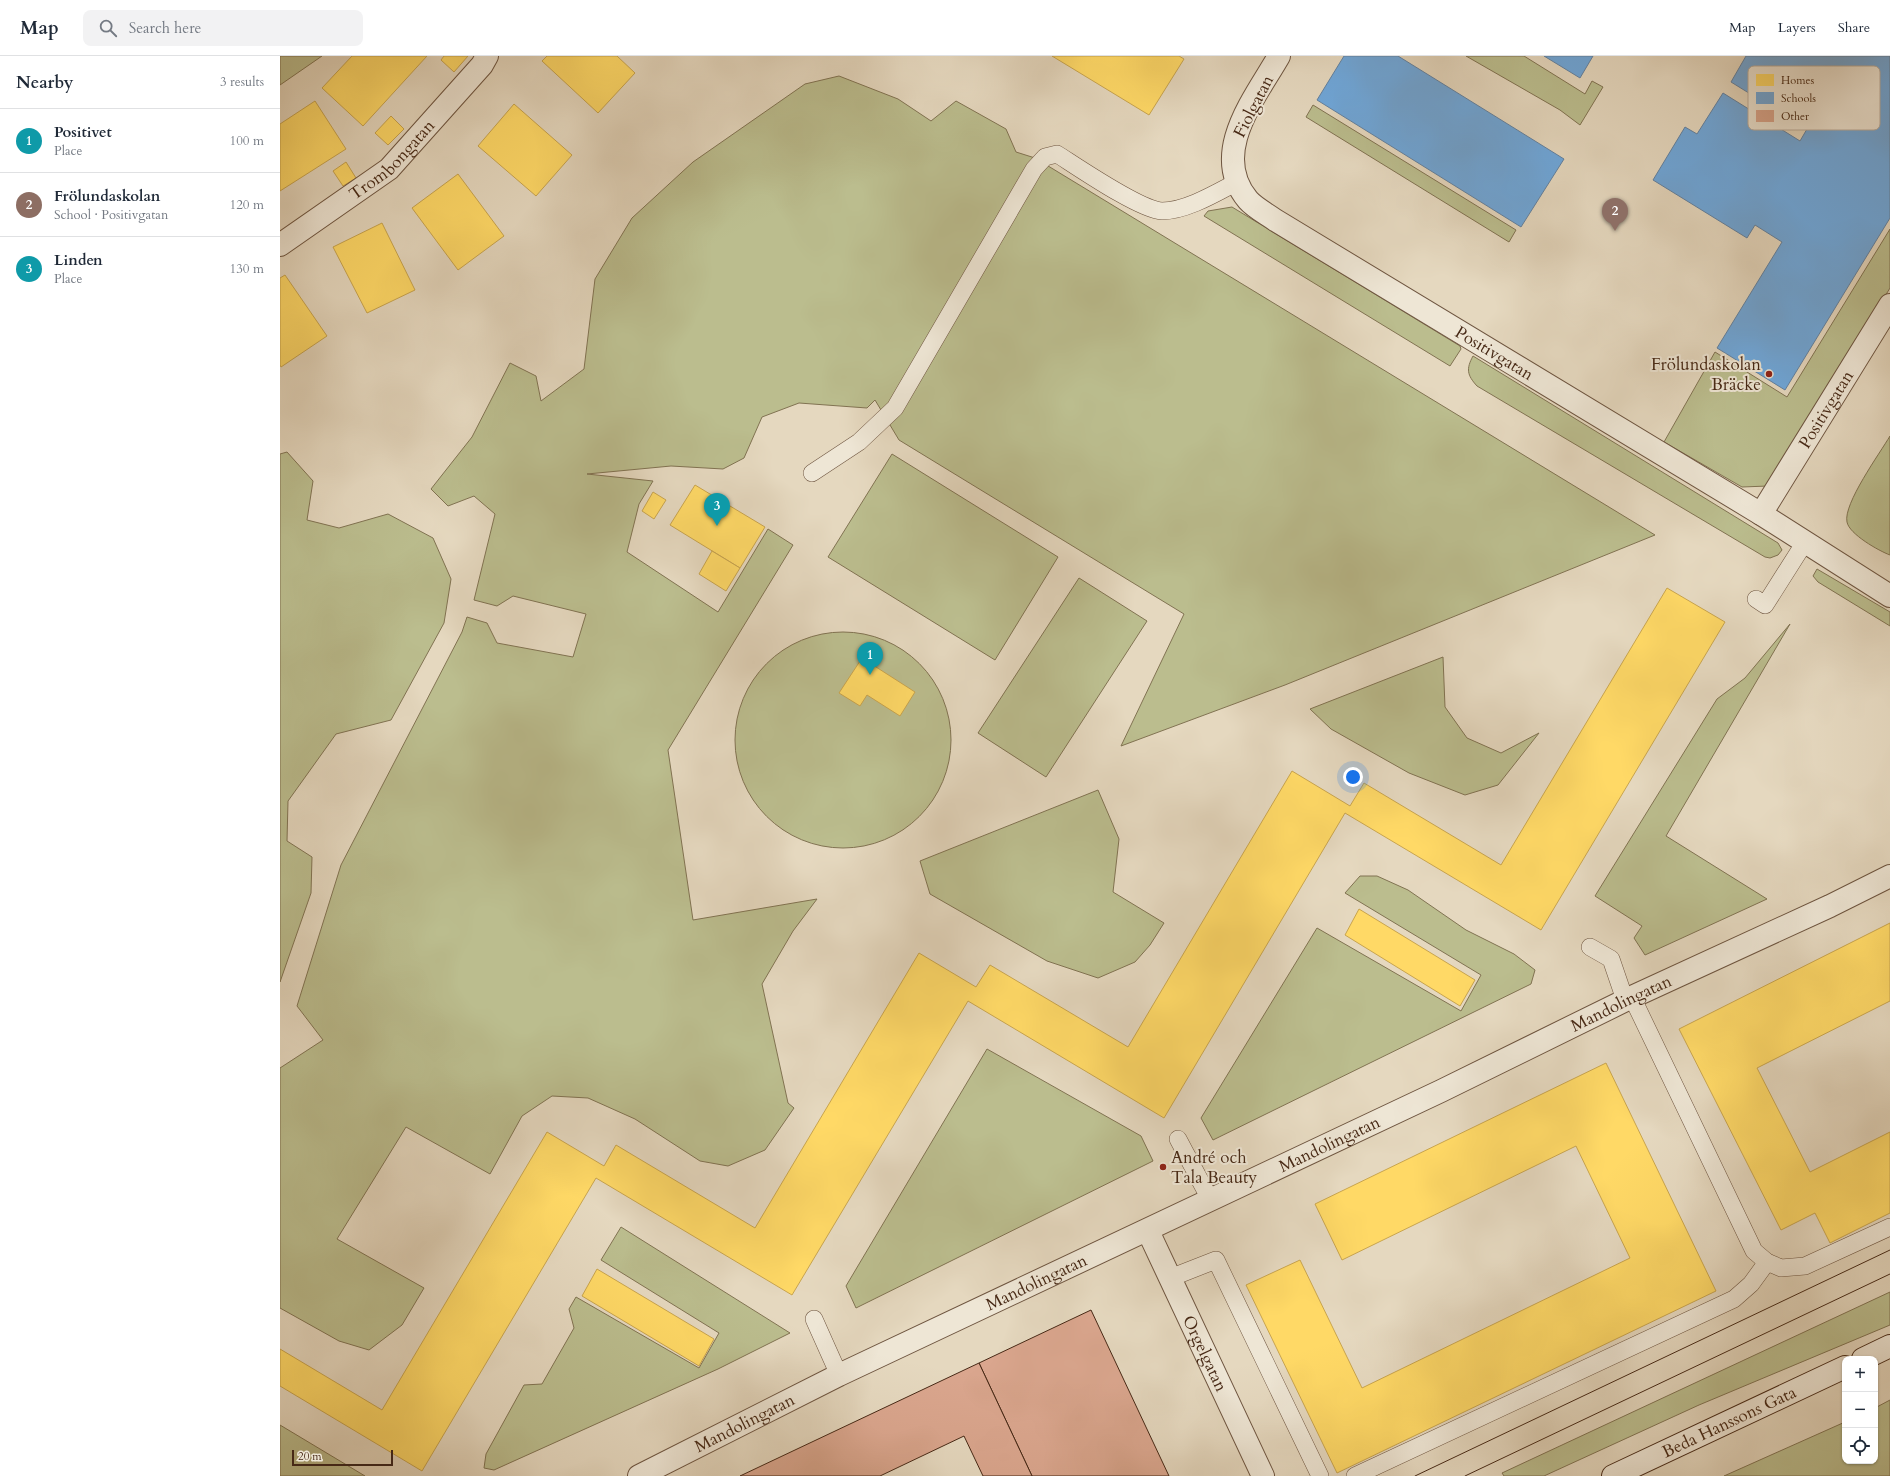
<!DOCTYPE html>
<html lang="en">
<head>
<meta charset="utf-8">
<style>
	body { margin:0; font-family:Cardo,serif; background:#f2f2f3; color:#1f2937 }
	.controls { position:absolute; right:12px; bottom:12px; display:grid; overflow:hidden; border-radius:8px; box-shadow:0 1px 3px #0004 }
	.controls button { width:36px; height:36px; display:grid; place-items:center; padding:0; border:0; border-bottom:1px solid #e0e1e3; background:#fff; color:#1f2937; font:20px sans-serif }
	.scale { position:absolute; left:12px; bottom:10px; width:101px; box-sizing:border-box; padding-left:4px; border:2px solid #472916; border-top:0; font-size:11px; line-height:14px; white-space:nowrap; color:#472916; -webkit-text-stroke:3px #eee6d5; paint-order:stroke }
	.you { position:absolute; left:1073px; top:721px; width:14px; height:14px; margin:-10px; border:3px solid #fff; border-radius:50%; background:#1a73e8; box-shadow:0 0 0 6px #1a73e833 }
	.badge { display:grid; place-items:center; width:26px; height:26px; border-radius:50%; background:#8f2418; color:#fff; font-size:13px; font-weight:700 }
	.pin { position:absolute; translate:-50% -33px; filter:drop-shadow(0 1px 2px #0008) }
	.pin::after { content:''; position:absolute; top:21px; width:14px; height:12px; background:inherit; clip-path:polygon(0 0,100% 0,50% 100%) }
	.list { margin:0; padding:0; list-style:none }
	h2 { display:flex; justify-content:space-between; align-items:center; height:52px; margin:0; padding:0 16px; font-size:17px }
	h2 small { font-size:13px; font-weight:400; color:#747a83 }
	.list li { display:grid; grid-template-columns:26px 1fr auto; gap:12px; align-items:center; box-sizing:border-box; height:64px; padding:0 16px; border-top:1px solid #e0e1e3 }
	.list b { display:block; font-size:15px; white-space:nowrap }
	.list p { margin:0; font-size:13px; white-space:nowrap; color:#747a83 }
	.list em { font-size:13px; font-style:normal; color:#747a83 }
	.icon { flex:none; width:22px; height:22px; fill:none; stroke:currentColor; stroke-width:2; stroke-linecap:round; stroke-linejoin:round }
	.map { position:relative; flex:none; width:1610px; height:1420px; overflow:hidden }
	header { display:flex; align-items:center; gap:24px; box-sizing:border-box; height:56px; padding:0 20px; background:#fff; border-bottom:1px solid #e0e1e3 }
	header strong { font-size:19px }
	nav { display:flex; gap:22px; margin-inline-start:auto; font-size:14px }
	.search { width:280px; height:36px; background:#f2f2f3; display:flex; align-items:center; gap:10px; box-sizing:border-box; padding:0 14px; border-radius:8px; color:#747a83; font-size:15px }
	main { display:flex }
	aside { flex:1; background:#fff }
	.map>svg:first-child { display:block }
	.green { fill:#bbbd8e; stroke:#817352 }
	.homes { fill:#ffd966; stroke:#c8a44e }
	.schools { fill:#6fa8dc; stroke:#6382a1 }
	.building { fill:#daa68e; stroke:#472916 }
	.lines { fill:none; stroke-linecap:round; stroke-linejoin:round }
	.lane-casing { stroke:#6e5540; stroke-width:18 }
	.street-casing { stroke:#6e5540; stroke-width:24 }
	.secondary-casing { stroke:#472916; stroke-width:24 }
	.lane { stroke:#eee6d5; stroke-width:17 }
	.street { stroke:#eee6d5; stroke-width:22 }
	.secondary { stroke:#eee6d5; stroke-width:22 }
	.tram { stroke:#472916; stroke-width:1 }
	.poi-dot { fill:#8f2418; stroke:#eee6d5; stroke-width:1.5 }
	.labels { text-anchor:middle; stroke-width:4; stroke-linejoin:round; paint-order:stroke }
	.street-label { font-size:17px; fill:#472916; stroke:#eee6d5 }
	.poi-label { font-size:17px; fill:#472916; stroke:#eee6d5; text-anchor:end }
	.key { fill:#eee6d5; stroke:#bcad9c; stroke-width:1 }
	.key-label { font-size:11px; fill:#472916 }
</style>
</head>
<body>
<header>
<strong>Map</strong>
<div class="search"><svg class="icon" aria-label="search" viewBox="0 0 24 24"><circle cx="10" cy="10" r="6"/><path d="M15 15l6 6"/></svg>Search here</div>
<nav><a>Map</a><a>Layers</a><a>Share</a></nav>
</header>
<main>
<aside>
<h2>Nearby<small>3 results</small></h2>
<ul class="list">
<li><span class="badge" style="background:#0f9aa8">1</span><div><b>Positivet</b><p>Place</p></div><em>100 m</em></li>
<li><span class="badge" style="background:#8d6e63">2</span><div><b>Frölundaskolan</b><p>School · Positivgatan</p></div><em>120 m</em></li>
<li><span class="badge" style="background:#0f9aa8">3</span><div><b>Linden</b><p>Place</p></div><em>130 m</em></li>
</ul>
</aside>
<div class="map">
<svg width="1610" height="1420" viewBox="0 0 1610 1420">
	<rect width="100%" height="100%" fill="#e5d8bf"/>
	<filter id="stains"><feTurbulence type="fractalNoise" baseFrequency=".005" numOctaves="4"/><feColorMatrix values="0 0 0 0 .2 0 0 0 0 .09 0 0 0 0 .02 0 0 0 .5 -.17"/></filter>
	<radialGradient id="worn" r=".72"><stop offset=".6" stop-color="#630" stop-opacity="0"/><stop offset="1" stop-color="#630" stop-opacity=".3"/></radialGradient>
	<!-- green -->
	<g class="green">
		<path d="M0,0H42L0,29Z"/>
		<path d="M1186,0H1244L1305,38L1312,25L1323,31L1300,69L1280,54Z"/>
		<path d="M559,20L618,43L651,65L676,45L726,73L736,96L755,102L1375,479L1005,629L841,690L904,558L619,384L595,344L587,352L519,347L482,361L464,402L443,413L391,410L307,418L373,425L359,448L347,496L438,556L488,473L513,489L388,694L413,864L537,843L513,875L482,928L508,1047L514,1052L485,1094L448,1110L420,1105L355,1063L308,1042L272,1040L242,1060L210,1118L126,1071L57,1183L144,1232L122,1269L89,1294L59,1285L0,1252V1012L43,984L17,950L61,809L182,576L187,561L207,567L217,587L293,601L306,558L233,540L217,550L194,544L215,458L194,440L168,450L151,433L192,381L230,307L256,320L261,345L304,313L315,223L352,162L413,106L525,28Z"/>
		<path d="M1033,49L1236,174L1229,186L1026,61Z"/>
		<path d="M952,151L1180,290L1181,293L1170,310L924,160L928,155Z"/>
		<path d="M1610,173V232L1488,430L1462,431L1384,386L1435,296L1507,341Z"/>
		<path d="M1193,300L1498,487L1502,494L1498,499L1490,502L1485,501L1197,330C1187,319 1186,313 1193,300Z"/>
		<path d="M1610,380V499C1599,495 1569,478 1567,466C1563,448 1600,397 1610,380Z"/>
		<path d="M7,396L33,425L27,464L59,472L108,458L153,482L171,523L164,567L111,664L56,678L8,745L7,785L32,801L31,837L0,926V398Z"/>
		<path d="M612,398L778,501L715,604L548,501Z"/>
		<path d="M1537,513L1610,556V570L1538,526L1533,520Z"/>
		<path d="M799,522L867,565L766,721L698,677Z"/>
		<path d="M1510,568L1386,780L1487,843L1365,899L1354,882L1362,870L1315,840L1437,643L1465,622Z"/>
		<circle cx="563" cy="684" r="108"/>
		<path d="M1163,601L1165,651L1187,682L1221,697L1259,677L1218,729L1185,739L1129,717L1051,673L1030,653Z"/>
		<path d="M818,734L839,783L833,836L884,867L870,889L855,906L818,922L767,905L650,838L640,805Z"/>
		<path d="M1080,820H1097L1128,834L1186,874L1234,898L1255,914L1251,928L933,1084L921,1062L1037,872L1181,955L1201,919L1065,837Z"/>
		<path d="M707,993L861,1080L873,1105L576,1252L566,1230Z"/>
		<path d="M341,1171L510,1277L438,1313L214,1414L204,1412L206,1398L244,1329L262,1328L294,1272L289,1253L296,1241L419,1312L439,1277L321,1204Z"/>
		<path d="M1610,1236V1269L1419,1349L1264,1420H1224L1222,1417Z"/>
		<path d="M1610,1344V1420H1444L1565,1366V1405H1595V1352Z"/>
		<path d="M0,1369L85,1420H0Z"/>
	</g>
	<!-- homes -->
	<g class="homes">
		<path d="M72,0H147L83,70L42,32Z"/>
		<path d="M164,0H188L174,16L161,4Z"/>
		<path d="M267,0H337L355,17L318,57L262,5Z"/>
		<path d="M772,0H899L904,3L869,59Z"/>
		<path d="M35,45L66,93L0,135V68Z"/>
		<path d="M234,48L292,99L256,140L198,90Z"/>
		<path d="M111,60L124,73L108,89L95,77Z"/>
		<path d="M66,106L76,122L63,130L53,115Z"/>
		<path d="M178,118L224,180L178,214L132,152Z"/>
		<path d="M102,167L135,234L87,257L53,191Z"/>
		<path d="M5,219L47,280L1,311L0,309V222Z"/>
		<path d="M415,429L485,471L460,512L390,469Z"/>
		<path d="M373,436L386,444L374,463L362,455Z"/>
		<path d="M432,495L460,512L446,535L419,518Z"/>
		<path d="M1387,532L1445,566L1261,874L1065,757L884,1062L688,945L512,1239L316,1122L142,1415L0,1330V1293L102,1354L267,1076L324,1110L336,1089L475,1172L639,897L696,931L710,909L848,991L1012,715L1070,750L1084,727L1221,809Z"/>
		<path d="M582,602L635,636L620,660L587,639L580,650L559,637Z"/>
		<path d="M1079,853L1195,924L1180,950L1065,879Z"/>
		<path d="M1610,867V945L1477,1012L1530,1116L1610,1076V1157L1550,1187L1535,1157L1501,1174L1399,973Z"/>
		<path d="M1326,1007L1436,1235L1057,1417L966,1229L1020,1204L1082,1332L1350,1202L1296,1090L1062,1204L1035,1148Z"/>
		<path d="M317,1213L434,1283L419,1310L302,1240Z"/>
	</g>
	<!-- schools -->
	<g class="schools">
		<path d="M1064,0H1118L1284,103L1241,171L1037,44Z"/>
		<path d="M1264,0H1313L1300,22Z"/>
		<path d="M1466,0H1610V162L1505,334L1437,292L1502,186L1475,169L1467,182L1373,124L1405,71L1417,78L1443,37L1520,85L1527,73L1451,26Z"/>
	</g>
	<!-- building -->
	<g class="building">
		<path d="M811,1254L889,1420H752L699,1307Z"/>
		<path d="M699,1307L752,1420H703L684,1380L600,1420H460Z"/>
	</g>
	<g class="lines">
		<defs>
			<g id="lane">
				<path d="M532,417L579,386L615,352L754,113L765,101L777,98C799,112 860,154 882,155C906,155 936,137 957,126"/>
				<path d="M1476,543L1485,549L1525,486"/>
				<path d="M1310,891L1331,903L1345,944"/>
				<path d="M1352,941L1474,1195L1487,1206L1501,1212L1525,1210L1610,1171"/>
				<path d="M898,1083L931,1145"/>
				<path d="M890,1222L936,1204L1040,1420"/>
				<path d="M534,1263L559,1319"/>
				<path d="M1075,1420L1454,1243L1471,1228L1487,1206"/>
			</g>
			<g id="street">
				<path id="s1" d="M999,0C975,42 929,97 968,144C975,152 987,158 995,164L1481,458L1610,540"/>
				<path id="s2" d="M0,189L109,113L202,9L207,0"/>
				<path id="s3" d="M1481,458L1610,249"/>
				<path id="s4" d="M868,1175L983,1420"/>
				<path id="s5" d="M359,1420L559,1319L1161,1035L1352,941L1550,850L1610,820"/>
			</g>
			<g id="secondary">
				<path d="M1583,1303L1610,1290"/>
				<path id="s6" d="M1333,1420L1565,1311"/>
			</g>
		</defs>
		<!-- lane casing -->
		<use href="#lane" class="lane-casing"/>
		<!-- street casing -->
		<use href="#street" class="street-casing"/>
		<!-- secondary casing -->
		<use href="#secondary" class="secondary-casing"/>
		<!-- lane -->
		<use href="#lane" class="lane"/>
		<!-- street -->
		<use href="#street" class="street"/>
		<!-- secondary -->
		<use href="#secondary" class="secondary"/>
		<!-- tram -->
		<g class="tram">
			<path d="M1135,1420L1610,1194"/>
			<path d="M1185,1420L1610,1218"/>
		</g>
	</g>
	<!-- markers -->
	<g class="poi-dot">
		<circle cx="1489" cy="318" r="4"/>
		<circle cx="883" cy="1111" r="4"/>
	</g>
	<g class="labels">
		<!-- street labels -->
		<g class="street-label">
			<text transform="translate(973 50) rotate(-63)" y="6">Fiolgatan</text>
			<text dy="6" stroke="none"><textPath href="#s2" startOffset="141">Trombongatan</textPath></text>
			<text dy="6" stroke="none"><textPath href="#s1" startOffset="449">Positivgatan</textPath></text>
			<text dy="6" stroke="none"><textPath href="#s3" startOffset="123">Positivgatan</textPath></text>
			<text dy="6" stroke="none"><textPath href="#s5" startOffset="1090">Mandolingatan</textPath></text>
			<text dy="6" stroke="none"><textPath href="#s5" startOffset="766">Mandolingatan</textPath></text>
			<text dy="6" stroke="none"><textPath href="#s5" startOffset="442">Mandolingatan</textPath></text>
			<text dy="6" stroke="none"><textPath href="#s4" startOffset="135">Orgelgatan</textPath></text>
			<text dy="6" stroke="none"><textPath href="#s6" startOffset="128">Beda Hanssons Gata</textPath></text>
			<text dy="6" stroke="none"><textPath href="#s5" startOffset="118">Mandolingatan</textPath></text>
		</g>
		<!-- poi labels -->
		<g class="poi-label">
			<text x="1481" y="314">Frölundaskolan<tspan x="1481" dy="20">Bräcke</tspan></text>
			<text x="891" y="1107" text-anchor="start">André och<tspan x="891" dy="20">Tala Beauty</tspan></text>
		</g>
	</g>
	<!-- legend -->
	<rect x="1468" y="10" width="132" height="64" rx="6" class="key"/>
	<rect x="1476" y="18" width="18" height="12" fill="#ffd966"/>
	<rect x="1476" y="36" width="18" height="12" fill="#6fa8dc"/>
	<rect x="1476" y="54" width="18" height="12" fill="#daa68e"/>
	<g class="key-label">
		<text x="1501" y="28">Homes</text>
		<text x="1501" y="46">Schools</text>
		<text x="1501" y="64">Other</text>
	</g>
	<rect width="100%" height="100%" filter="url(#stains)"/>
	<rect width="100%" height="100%" fill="url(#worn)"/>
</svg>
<div class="controls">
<button>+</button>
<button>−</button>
<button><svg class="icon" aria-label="locate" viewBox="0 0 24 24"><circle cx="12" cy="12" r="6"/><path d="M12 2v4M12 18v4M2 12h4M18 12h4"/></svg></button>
</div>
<div class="scale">20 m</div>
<div class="you"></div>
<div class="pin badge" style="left:590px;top:619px;background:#0f9aa8">1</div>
<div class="pin badge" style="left:1335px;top:175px;background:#8d6e63">2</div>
<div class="pin badge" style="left:437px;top:470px;background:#0f9aa8">3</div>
</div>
</main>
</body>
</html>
